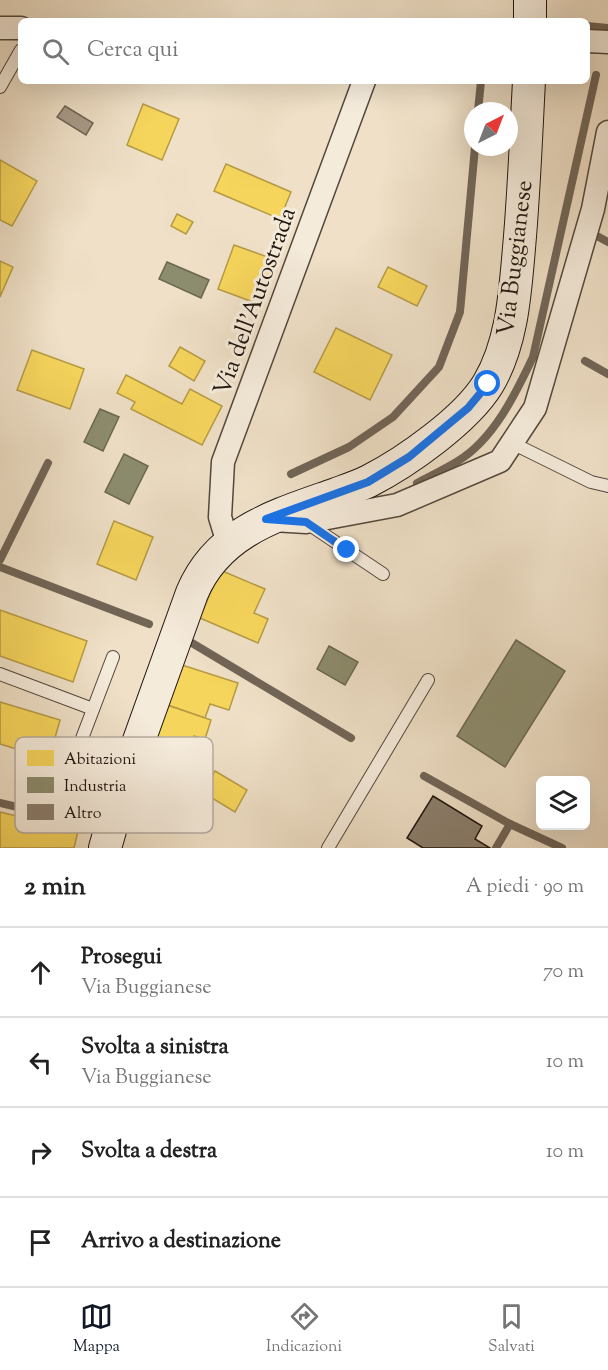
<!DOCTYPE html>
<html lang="it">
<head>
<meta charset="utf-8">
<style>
	body { margin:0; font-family:"Sorts Mill Goudy",serif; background:#f2f2f2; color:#222 }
	.controls { position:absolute; right:18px; bottom:18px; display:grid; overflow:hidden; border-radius:9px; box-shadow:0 6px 24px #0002 }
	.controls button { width:54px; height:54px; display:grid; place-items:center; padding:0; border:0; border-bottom:2px solid #e0e0e0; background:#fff; color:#222; font:30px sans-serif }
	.compass { position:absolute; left:464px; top:102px; width:54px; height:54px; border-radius:50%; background:#fff; box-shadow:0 6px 24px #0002; rotate:42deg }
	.stop { position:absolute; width:18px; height:18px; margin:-14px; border:4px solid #1a73e8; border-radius:50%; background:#fff }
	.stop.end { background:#1a73e8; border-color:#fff; box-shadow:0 2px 6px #0008 }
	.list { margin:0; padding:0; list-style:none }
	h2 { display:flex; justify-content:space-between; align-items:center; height:78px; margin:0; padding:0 24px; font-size:26px }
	h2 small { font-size:20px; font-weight:400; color:#767676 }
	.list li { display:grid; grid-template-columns:39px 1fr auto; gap:18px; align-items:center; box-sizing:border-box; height:90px; padding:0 24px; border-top:2px solid #e0e0e0 }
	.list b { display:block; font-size:22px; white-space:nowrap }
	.list p { margin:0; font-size:20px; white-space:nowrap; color:#767676 }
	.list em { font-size:20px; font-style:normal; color:#767676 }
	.icon { flex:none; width:33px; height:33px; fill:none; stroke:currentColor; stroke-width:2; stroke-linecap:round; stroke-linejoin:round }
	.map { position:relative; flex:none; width:608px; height:848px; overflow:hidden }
	.search { position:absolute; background:#fff; box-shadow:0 6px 24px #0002; left:18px; right:18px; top:18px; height:66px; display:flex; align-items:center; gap:15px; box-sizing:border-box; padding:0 21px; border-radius:9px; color:#767676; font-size:22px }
	.sheet { height:438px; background:#fff }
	nav { display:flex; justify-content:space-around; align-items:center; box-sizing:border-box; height:84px; border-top:2px solid #e0e0e0; background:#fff; font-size:16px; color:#767676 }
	nav a { display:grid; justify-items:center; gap:3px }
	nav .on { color:#111827 }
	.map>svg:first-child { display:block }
	.water { fill:#a89b88; stroke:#716557; stroke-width:1.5 }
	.homes { fill:#f6d55c; stroke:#b69b45; stroke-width:1.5 }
	.industry { fill:#8c8c6e; stroke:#6b6851; stroke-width:1.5 }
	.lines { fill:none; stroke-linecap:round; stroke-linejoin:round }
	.stream { stroke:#716557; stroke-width:8 }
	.building { fill:#8b7f6e; stroke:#1f150e; stroke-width:1.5 }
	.lane-casing { stroke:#53483c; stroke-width:14 }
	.street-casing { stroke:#53483c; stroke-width:25 }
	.secondary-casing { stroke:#1f150e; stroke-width:34 }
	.lane { stroke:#f5ebdb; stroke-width:12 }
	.street { stroke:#f5ebdb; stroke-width:22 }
	.secondary { stroke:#f5ebdb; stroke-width:32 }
	.route { stroke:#1a73e8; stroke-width:8 }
	.labels { text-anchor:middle; stroke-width:6; stroke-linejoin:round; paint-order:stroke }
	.street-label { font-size:24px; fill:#1f150e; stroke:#f5ebdb }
	.key { fill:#f5ebdb; stroke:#b5ab9e; stroke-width:1.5 }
	.key-label { font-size:16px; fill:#1f150e }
</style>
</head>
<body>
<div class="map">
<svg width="608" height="848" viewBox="0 0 608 848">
	<rect width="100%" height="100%" fill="#efe0c7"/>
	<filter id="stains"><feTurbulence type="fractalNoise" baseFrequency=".00333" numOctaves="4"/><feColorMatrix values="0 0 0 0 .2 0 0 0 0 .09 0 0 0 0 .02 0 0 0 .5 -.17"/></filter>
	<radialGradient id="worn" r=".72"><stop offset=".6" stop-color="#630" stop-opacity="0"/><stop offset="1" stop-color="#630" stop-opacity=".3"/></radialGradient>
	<!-- water -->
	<path class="water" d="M65,106L93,123L86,135L57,117Z"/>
	<!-- homes -->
	<g class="homes">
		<path d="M143,104L179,119L162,160L127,145Z"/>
		<path d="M0,160L37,181L12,226L0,220Z"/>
		<path d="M226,164L291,192L280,219L214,191Z"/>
		<path d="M177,214L193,222L186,234L171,226Z"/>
		<path d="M234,245L276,260L261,305L218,289Z"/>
		<path d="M0,261L13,267L0,297Z"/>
		<path d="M388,267L427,286L417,306L378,287Z"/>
		<path d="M336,328L392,355L370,400L314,372Z"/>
		<path d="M180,347L205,361L194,381L169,366Z"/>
		<path d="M32,350L84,369L70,409L17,390Z"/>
		<path d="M126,375L182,404L190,389L222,406L202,445L131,409L135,402L117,393Z"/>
		<path d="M114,521L153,537L136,580L97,564Z"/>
		<path d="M220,570L265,589L254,613L268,619L258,643L200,618Z"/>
		<path d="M0,610L87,641L73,682L0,656Z"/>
		<path d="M182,665L238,683L229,710L210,704L205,718L168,705Z"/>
		<path d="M0,702L60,720L49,759L0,744Z"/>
		<path d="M164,704L211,720L205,739L194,736L174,800L137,788Z"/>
		<path d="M215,771L247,790L235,812L202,792Z"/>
		<path d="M0,812L78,831L74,848H0Z"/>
	</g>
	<!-- industry -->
	<g class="industry">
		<path d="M167,262L209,280L201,298L159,279Z"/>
		<path d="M100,409L119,417L103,451L84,442Z"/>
		<path d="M124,454L148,466L129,504L105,492Z"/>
		<path d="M516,640L565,671L505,767L457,736Z"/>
		<path d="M329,646L358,662L345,685L317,669Z"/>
	</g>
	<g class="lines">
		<!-- stream -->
		<g class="stream">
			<path d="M587,26L608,28"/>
			<path d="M478,111L481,81"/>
			<path d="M597,236L608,242"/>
			<path d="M585,361L608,374"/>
			<path d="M291,474L349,447L393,417L439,367L460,312L475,147"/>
			<path d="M417,483C431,476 445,469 458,461C494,439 516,393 533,357L596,75"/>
			<path d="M0,560L48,463"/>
			<path d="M0,567L149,624"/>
			<path d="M192,643L351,738"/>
			<path d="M424,776L510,824L562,848"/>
			<path d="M0,803L42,813"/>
			<path d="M496,848L510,824"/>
		</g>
	</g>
	<!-- building -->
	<path class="building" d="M433,796L482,826L475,839L490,848H423L407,838Z"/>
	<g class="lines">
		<defs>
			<g id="lane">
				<path d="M0,87L21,50"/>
				<path d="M512,443L591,482L608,486"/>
				<path d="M307,523L383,574"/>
				<path d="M113,657L65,783L74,798L114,813"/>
				<path d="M0,674L93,709"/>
				<path d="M328,848L428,680"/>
			</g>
			<g id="street">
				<path d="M0,28H21"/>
				<path d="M587,41L608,42"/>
				<path d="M273,520L306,522L397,505L500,461L535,408L593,209L608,132"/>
				<path d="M228,543L220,517L223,462L364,81"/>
			</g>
			<g id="secondary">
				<path d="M530,21V0"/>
				<path d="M105,848L123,785L192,593C218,531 277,515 336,494C347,490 359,486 369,481C406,462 466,420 488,384C512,344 515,294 519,248C524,193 526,137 529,81"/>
			</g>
		</defs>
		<!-- lane casing -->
		<use href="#lane" class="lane-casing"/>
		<!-- street casing -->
		<use href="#street" class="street-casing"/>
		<!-- secondary casing -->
		<use href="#secondary" class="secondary-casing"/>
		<!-- lane -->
		<use href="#lane" class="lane"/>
		<!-- street -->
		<use href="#street" class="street"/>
		<!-- secondary -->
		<use href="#secondary" class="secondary"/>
	</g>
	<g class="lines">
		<!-- route -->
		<path class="route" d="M347,550L306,522L266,519L368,482L409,457L468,408L488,384"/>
	</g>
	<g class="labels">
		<!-- street labels -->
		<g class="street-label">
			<text transform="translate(514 258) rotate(-83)" y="8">Via Buggianese</text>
			<text transform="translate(254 301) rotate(-70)" y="8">Via dell'Autostrada</text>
		</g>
	</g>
	<!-- legend -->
	<rect x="15" y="737" width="198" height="96" rx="9" class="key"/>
	<rect x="27" y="750" width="27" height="16" fill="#f6d55c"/>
	<rect x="27" y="777" width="27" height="16" fill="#8c8c6e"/>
	<rect x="27" y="804" width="27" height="16" fill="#8b7f6e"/>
	<g class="key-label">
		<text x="64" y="764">Abitazioni</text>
		<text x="64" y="791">Industria</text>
		<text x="64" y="818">Altro</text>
	</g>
	<rect width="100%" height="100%" filter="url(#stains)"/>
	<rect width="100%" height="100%" fill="url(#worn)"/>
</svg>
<div class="controls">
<button><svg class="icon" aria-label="layers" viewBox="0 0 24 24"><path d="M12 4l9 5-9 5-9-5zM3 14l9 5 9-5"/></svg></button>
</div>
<svg class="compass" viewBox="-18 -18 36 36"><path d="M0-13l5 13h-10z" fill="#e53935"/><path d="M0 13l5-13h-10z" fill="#767676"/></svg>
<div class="stop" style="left:488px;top:384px"></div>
<div class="stop end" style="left:347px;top:550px"></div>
<div class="search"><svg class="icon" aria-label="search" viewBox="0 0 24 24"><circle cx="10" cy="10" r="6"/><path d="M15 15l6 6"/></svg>Cerca qui</div>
</div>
<section class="sheet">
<h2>2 min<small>A piedi · 90 m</small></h2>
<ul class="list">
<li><svg class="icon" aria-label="ahead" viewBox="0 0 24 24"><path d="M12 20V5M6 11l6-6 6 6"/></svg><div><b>Prosegui</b><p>Via Buggianese</p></div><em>70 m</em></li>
<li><svg class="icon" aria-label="left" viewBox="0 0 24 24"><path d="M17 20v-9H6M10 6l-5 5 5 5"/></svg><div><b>Svolta a sinistra</b><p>Via Buggianese</p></div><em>10 m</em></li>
<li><svg class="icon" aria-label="right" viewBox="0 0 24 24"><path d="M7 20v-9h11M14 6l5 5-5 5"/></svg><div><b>Svolta a destra</b></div><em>10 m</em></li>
<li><svg class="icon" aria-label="arrive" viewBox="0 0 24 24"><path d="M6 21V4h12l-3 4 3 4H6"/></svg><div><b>Arrivo a destinazione</b></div></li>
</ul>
</section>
<nav>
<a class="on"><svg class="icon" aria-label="map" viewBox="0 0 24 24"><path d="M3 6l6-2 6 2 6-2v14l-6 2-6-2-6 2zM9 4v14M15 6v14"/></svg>Mappa</a>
<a><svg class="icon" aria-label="directions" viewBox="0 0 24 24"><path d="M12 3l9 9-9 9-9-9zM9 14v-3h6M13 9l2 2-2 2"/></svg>Indicazioni</a>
<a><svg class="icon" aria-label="saved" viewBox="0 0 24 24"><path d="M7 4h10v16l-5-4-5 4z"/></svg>Salvati</a>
</nav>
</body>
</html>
